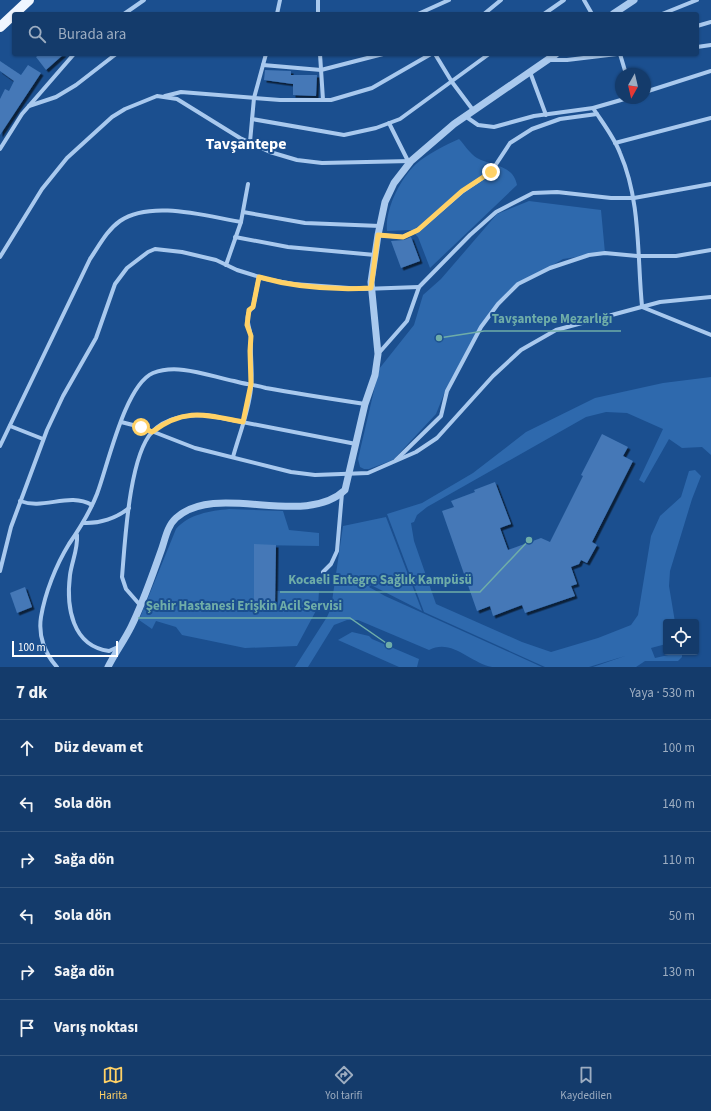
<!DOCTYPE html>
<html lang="tr">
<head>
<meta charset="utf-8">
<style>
	body { margin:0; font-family:"Source Sans 3",sans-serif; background:#1d4271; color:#f1f3f6 }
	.controls { position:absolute; right:12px; bottom:12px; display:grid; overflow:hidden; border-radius:4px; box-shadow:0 1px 3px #0004 }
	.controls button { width:36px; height:36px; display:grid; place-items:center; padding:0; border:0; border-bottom:1px solid #33557e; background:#143b6b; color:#f1f3f6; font:20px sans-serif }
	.compass { position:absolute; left:615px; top:68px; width:36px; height:36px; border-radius:50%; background:#143b6b; box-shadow:0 1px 3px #0004; rotate:188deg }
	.scale { position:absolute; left:12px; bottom:10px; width:106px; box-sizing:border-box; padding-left:4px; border:2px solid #fff; border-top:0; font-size:11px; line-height:14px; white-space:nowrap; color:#fff; -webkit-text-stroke:3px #1b4f8f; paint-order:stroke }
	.stop { position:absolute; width:12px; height:12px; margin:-9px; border:3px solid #ffd166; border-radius:50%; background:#fff }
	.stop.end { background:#ffd166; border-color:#fff; box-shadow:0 1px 4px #0008 }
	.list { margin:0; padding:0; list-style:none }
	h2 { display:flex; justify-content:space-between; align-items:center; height:52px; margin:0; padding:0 16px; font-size:17px }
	h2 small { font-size:13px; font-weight:400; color:#9dadc1 }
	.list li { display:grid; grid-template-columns:26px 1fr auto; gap:12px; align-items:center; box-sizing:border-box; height:56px; padding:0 16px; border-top:1px solid #33557e }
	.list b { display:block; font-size:15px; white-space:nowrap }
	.list em { font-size:13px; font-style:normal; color:#9dadc1 }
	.icon { flex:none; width:22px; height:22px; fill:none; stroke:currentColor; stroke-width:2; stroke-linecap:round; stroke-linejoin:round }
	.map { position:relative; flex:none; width:711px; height:667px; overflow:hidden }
	.search { position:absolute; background:#143b6b; box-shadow:0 1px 3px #0004; left:12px; right:12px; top:12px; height:44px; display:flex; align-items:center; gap:10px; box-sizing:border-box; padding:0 14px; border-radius:4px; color:#9dadc1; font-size:15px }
	.sheet { height:388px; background:#143b6b }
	nav { display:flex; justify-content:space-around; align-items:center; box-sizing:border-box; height:56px; border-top:1px solid #33557e; background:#143b6b; font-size:11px; color:#9dadc1 }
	nav a { display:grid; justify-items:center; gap:2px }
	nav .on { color:#ffd166 }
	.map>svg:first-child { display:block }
	.green { fill:#2e69ad }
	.building { fill:#4478b7; filter:url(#shadow) }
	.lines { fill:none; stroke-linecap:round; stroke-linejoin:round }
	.minor { stroke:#a9c9ee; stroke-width:4 }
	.tertiary { stroke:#a9c9ee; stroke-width:7 }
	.primary { stroke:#f0f6ff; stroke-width:10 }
	.route { stroke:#ffd166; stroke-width:5 }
	.labels { text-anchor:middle; stroke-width:4; stroke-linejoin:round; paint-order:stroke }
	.district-label { font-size:16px; font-weight:bold; fill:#fff; stroke:#1b4f8f }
	.leader { fill:none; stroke:#6fada8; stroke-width:1.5 }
	.callout-dot { fill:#6fada8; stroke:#1b4f8f; stroke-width:1.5 }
	.callout-label { font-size:13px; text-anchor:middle; font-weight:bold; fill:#6fada8; stroke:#1b4f8f; stroke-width:4; stroke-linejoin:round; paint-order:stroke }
</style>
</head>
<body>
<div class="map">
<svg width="711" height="667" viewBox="0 0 711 667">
	<defs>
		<filter id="shadow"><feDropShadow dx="2.5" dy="2.5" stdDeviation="0" flood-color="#0009"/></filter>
	</defs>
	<rect width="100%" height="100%" fill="#1b4f8f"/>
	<!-- green -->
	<g class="green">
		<path d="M459,139C464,144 470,154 477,158C491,166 513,164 517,185L430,268L418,237L411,230L387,231C385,209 400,179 416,164C426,155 447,144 459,139Z"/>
		<path d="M529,201L601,210L605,253L563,259L514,288L497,303L469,348L444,394L436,414L393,460L369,469H364L360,467L358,459L379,369L414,325L423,295L441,279L497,214Z"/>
		<path d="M711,377V455L702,447L682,448L669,439L644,483L639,480L663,429L627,413L606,412L586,417L427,507L417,515L414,522L411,523L414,541L436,604L522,642L551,652L598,638L631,625L638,615L651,536L660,516L681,497L689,471L695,470L701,476L692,499L670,571L669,586L675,622H666V644L651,648L655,658L682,652V657L678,661H645L636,667H593L625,656L589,667H545L424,612L387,514L422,503L473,473L526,432L595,398L663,383Z"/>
		<path d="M229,509L283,511L289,530L319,533V546L254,545V603L275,604L276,591H319L318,607L297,646L245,648L182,635L176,627L156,621L152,629L139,620L176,529C189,514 210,511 229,509Z"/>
		<path d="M386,517L422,611L371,585L369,587L385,596L542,667C527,667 506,667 492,667C470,663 452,638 429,650L358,620H347L334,625L308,667H295L327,617L331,608L343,526Z"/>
		<path d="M352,632L369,636L372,639L419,659L417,667H399L338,640Z"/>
	</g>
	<!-- building -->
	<g class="building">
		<path d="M40,54H64L46,70L36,57Z"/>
		<path d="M0,61L21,75L28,65L41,73L0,135V99L5,89L9,91L14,81L0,71Z"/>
		<path d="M265,70L291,71V75H317L316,96L293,95V84L264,80Z"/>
		<path d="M411,237L420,261L401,268L391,241L404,240Z"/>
		<path d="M602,434L628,447L623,456L633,461L592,542L597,545L587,563L581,560L579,564L571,567L577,584L571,586L575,596L525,613L522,605L493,616L490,606L477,611L442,511L454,507L451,501L475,492L474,490L495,482L511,524L500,528L508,550L541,538L550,542L583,476L581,475Z"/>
		<path d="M254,544L276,545L275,604L254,603Z"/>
		<path d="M25,587L32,607L17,613L10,593Z"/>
	</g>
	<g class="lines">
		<!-- minor -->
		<g class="minor">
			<path d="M318,0V14"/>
			<path d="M584,0L592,14"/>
			<path d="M124,14L144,0"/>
			<path d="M277,14L280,0"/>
			<path d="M418,14L449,0"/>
			<path d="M484,14L501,0"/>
			<path d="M544,14L564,0"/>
			<path d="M662,14L697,0"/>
			<path d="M697,26L711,22"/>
			<path d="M697,47L711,45"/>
			<path d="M320,54L323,100"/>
			<path d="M435,54L452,82L473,110"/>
			<path d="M620,54L626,74"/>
			<path d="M549,60H567L617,54"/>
			<path d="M263,65L321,70L383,54"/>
			<path d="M530,72L546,115"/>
			<path d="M645,92L711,71"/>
			<path d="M165,96L181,92L280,100H331L372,88L431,54"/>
			<path d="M29,106L56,97L76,85L116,54"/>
			<path d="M593,108C602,122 614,137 620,153C641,201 637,255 642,306"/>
			<path d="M465,116L478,125L494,127L534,116L593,108L628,98"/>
			<path d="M252,119L344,135L376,128L400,119L489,54"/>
			<path d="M389,123L408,161"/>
			<path d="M250,142L254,98L266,54"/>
			<path d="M615,143L711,118"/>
			<path d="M0,149L22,114L74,54"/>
			<path d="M243,212L305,223L380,226"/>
			<path d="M378,235L403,237L418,230L463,191L491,172L510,143L532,129L560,119L597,114"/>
			<path d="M235,237L288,247L375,255"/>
			<path d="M0,257L42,189L67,158L112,117L125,109L157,96L177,99L240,138L270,152L297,160L322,163L411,161"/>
			<path d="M226,265L241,222L248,184"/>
			<path d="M642,307L711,335"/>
			<path d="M378,354L407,321L419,287L470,235L496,212L533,193L557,192L611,198H634L711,184"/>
			<path d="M121,422L141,427L195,448L291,472L315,475L368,473L416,452L437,438L493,376L521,350L556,330L660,302L711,297"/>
			<path d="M10,426L43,439"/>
			<path d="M0,446L90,259C99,246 107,230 120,221C151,200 205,216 241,222"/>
			<path d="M233,457C239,435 249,411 251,388C253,372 250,355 251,339C251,328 242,316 253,307L259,277"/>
			<path d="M396,460L441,416L447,391L481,327L498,304L518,284L550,268L589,255L605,253L637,256H676L711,250"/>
			<path d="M20,501C44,510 69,492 92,505"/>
			<path d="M83,523C99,524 117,518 129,508"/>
			<path d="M77,535C78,549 72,561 70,575C66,607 72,646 109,651L118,647"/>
			<path d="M0,571L11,527L47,430L63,396L96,338L115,284L127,268L148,252L155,249L182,252L216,260L237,270L266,279L293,284L363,289L419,287"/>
			<path d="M323,572L331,564L337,551L342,493"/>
			<path d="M140,605L126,589L122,577C125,542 129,457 152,432C166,417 186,415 206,415L356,444"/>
			<path d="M57,667C45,654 38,636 41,617C45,593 56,565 69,544C80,528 90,512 97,494C108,465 125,385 153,373C178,363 209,376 234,381C244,384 255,385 266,388C299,394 332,399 365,404"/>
		</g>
		<!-- tertiary -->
		<g class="tertiary">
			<path d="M613,14L634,0"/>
			<path d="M108,667C115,653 124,641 131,627C143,603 152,576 161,551C165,540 167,526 176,518C217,481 304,529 345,490L365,404L375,375L378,354L371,282L378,235L385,202L394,183L411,161L454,124L556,54"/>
		</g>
		<!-- primary -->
		<path class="primary" d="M0,27L29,0"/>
	</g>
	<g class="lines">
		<!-- route -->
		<path class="route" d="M141,427L152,432C185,407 206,415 243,422L251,384L250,351L251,336L247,325L249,310L253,307L259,277C294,287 334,290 371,288L378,235L403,237L418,230L462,191L491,172"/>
	</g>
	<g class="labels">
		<!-- district labels -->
		<g class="district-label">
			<text x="246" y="149">Tavşantepe</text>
		</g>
	</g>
	<!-- callouts -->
	<path class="leader" d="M439 338L484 331H621M529 540L480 592H280M389 645L350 618H138"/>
	<g class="callout-dot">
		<circle cx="439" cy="338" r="4"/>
		<circle cx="529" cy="540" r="4"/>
		<circle cx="389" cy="645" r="4"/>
	</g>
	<g class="callout-label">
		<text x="552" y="323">Tavşantepe Mezarlığı</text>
		<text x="380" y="584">Kocaeli Entegre Sağlık Kampüsü</text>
		<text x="244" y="610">Şehir Hastanesi Erişkin Acil Servisi</text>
	</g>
</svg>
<div class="controls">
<button><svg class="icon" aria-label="locate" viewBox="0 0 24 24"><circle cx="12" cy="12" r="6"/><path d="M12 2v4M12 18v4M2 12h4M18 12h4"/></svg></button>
</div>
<svg class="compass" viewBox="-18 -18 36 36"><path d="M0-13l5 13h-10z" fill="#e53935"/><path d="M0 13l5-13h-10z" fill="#9dadc1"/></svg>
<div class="scale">100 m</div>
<div class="stop" style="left:141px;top:427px"></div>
<div class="stop end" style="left:491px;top:172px"></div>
<div class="search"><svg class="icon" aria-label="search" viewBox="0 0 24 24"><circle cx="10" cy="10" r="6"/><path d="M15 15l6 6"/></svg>Burada ara</div>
</div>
<section class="sheet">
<h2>7 dk<small>Yaya · 530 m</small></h2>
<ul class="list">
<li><svg class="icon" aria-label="ahead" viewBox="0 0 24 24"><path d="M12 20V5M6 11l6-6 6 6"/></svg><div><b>Düz devam et</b></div><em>100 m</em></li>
<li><svg class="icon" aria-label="left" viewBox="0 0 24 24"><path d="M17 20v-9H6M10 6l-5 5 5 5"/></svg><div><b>Sola dön</b></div><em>140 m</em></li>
<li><svg class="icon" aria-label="right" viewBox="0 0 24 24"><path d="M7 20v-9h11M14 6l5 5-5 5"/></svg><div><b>Sağa dön</b></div><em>110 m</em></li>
<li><svg class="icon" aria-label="left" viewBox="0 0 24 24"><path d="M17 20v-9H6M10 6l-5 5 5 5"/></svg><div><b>Sola dön</b></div><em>50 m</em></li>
<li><svg class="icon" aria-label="right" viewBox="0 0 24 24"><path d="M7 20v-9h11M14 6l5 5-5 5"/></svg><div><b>Sağa dön</b></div><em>130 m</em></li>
<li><svg class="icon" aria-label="arrive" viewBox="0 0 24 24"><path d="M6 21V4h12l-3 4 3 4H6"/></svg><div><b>Varış noktası</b></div></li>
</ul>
</section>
<nav>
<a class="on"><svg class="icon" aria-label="map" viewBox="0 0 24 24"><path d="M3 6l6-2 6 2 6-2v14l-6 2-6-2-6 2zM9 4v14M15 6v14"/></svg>Harita</a>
<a><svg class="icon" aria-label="directions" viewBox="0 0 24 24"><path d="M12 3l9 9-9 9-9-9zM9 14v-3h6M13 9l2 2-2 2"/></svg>Yol tarifi</a>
<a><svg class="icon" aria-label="saved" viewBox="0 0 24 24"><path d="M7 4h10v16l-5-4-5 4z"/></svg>Kaydedilen</a>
</nav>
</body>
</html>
